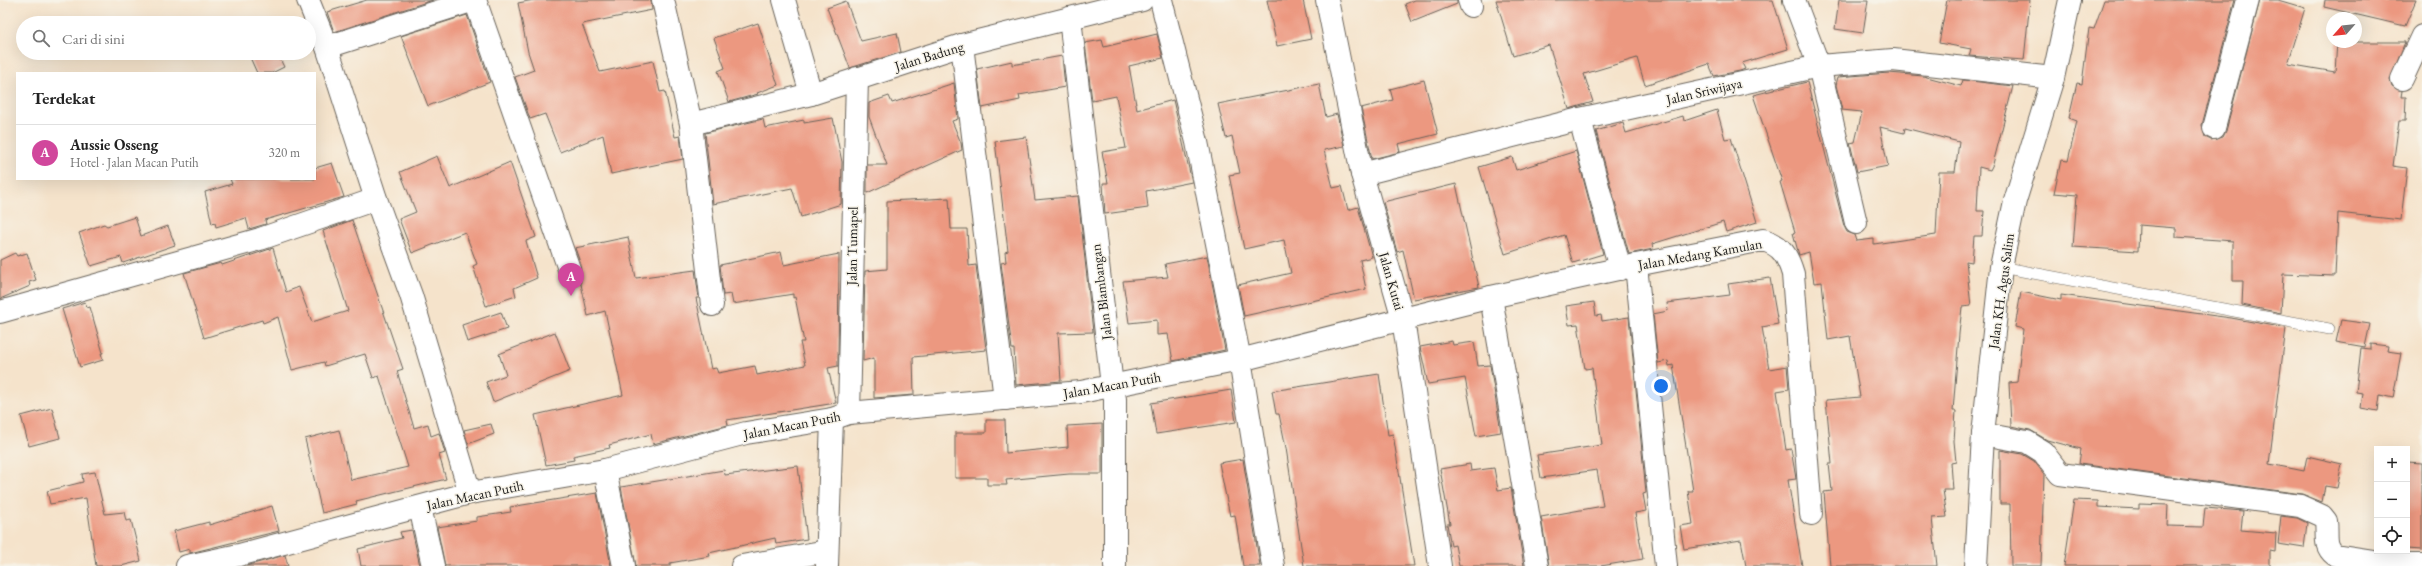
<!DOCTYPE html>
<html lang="id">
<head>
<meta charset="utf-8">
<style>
	body { margin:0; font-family:"EB Garamond",serif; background:#f6f6f6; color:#222 }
	.controls { position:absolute; right:12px; bottom:12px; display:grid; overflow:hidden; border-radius:0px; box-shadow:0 4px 16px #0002 }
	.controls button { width:36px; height:36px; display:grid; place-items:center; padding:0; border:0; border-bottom:1px solid #e0e0e0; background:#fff; color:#222; font:20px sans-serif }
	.compass { position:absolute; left:2326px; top:12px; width:36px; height:36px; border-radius:50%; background:#fff; box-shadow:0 4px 16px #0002; rotate:243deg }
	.you { position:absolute; left:1661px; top:386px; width:14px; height:14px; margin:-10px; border:3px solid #fff; border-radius:50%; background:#1a73e8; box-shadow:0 0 0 6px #1a73e833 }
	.badge { display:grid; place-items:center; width:26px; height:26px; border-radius:50%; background:#ea580c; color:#fff; font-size:13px; font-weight:700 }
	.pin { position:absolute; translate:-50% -33px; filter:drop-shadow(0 1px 2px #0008) }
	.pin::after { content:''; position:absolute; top:21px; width:14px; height:12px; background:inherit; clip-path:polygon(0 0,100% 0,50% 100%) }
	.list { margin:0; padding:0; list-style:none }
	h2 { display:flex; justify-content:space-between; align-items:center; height:52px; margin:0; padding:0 16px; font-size:17px }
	h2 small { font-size:13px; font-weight:400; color:#767676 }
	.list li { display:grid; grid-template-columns:26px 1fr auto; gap:12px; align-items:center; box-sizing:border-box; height:56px; padding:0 16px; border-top:1px solid #e0e0e0 }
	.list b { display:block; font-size:15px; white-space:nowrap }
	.list p { margin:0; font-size:13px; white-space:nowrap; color:#767676 }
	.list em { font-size:13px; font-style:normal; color:#767676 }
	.icon { flex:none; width:22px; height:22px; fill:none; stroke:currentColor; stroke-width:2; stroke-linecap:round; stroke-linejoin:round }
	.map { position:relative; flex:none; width:2422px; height:566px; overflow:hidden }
	.search { position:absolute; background:#fff; box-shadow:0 4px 16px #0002; left:16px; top:16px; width:300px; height:44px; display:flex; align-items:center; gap:10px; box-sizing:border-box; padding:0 14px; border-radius:22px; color:#767676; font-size:15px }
	.panel { position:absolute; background:#fff; box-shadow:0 4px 16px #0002; left:16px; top:72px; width:300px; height:108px; border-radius:0px }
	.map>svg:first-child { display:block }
	.building { fill:#ec9880 }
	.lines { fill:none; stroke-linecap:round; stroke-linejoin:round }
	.service-casing { stroke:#686259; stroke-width:12 }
	.minor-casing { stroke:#686259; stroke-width:24 }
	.tertiary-casing { stroke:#686259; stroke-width:24 }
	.service { stroke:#fff; stroke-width:11 }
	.minor { stroke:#fff; stroke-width:22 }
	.tertiary { stroke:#fff; stroke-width:22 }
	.labels { text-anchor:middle; stroke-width:3; stroke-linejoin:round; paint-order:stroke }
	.street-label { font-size:14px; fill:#1c1c1c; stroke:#f7f3e8 }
</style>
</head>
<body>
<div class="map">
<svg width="2422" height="566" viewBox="0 0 2422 566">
	<rect width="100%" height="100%" fill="#f7f3e8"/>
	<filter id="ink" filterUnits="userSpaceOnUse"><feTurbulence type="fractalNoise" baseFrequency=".025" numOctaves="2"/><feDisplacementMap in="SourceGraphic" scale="8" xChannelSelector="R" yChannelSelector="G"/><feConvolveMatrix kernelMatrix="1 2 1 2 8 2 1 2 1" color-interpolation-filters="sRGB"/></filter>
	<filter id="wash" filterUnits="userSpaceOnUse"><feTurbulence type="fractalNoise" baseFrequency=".012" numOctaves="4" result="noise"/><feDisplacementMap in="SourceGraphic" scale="16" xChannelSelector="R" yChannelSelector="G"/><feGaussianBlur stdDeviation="0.9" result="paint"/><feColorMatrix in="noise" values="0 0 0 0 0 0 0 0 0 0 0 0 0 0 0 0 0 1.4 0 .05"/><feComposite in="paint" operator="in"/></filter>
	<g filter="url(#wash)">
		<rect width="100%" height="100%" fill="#f5e3cb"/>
		<g id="blocks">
			<!-- building -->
			<g class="building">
				<path d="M367,0H433L334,32L327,12Z"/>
				<path d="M534,0H651L652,10L582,24L600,72L653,61L660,92L665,91L675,137L680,136L683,159L611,174L603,135L560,152L545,114L530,119L515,77L534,70L528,52L518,3Z"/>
				<path d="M1267,0H1303L1311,39L1277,46Z"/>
				<path d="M1415,0H1457V4L1412,22L1405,4Z"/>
				<path d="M1496,0H1773L1788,49L1742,63L1745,69L1740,71L1714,76L1709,64L1645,85L1637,58L1584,74L1593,102L1569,109L1549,45L1513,56Z"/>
				<path d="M1839,0H1868L1863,33L1835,29Z"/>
				<path d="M1947,0H2030L2024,60L1969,56L1971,49L1939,43Z"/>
				<path d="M2104,0H2235L2202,125L2205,137L2211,140L2223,137L2226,131L2260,0H2278L2305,8L2288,64L2335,72L2337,42H2405L2390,80L2392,86L2402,91L2401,97H2406L2405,121H2399L2393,166L2407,168L2401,220L2338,213L2335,276L2283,274L2281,313L2242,305L2243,281H2233V241L2176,237V228L2139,225L2138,251L2073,247L2077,195L2054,193L2061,160L2068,161L2077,121L2069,118L2077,83L2082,84L2089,28L2094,29Z"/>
				<path d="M2325,0H2416L2405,26L2324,7Z"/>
				<path d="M846,1L861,41L897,33L901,52L850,68L827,8Z"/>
				<path d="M467,15L490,82L428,106L401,36Z"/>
				<path d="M758,23L778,85L757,93L758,94L729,102L718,71L725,68L714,38Z"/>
				<path d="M1157,34L1163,58L1129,66L1137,110L1173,100L1192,182L1146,191L1148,208L1105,214L1103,183H1108L1102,152L1126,148L1116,96L1092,101L1085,43L1102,40L1104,47Z"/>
				<path d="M248,53H277L284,67L272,73H257Z"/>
				<path d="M1062,56L1065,87L1019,95L1020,100L982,108L977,69L1012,61V65Z"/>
				<path d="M1889,73L1923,76L1961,86L1963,80L2013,86L1993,164L1990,170L1979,167L1977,211H1984L1982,236H1974L1972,262L1966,261L1971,306L1962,307L1959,334L1953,411H1956L1954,441L1956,462L1951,463L1953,490H1943L1947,517L1932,518L1937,566H1830L1824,492L1832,491L1829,464H1832L1826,400L1860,397L1850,336L1828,340L1822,282L1814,283L1809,252L1799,255L1793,233L1795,232L1780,182L1782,181L1753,95L1807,82L1844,226L1847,232L1855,235L1857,241L1874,239V244L1936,235L1939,172H1955L1959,142L1905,128L1904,133L1880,127L1888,166L1857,172L1850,143L1855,142L1862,112L1842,110L1836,85L1838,77Z"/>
				<path d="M1424,80L1438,134L1398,144L1400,152L1372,159L1361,108L1393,100L1390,89Z"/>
				<path d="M954,83L958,119L952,121L961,143L962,150L867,193V165H887L869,117V103L889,96L892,103Z"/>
				<path d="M1319,84L1326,117L1337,114L1344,146L1324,150L1333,188L1342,186L1348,210L1358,207L1372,257L1360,260L1366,289L1244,316L1238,285L1291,273L1284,240L1244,249L1229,175L1240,173L1232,136L1226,138L1218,104Z"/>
				<path d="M1717,110L1725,139L1731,138L1757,222L1726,232L1723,222L1652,244L1653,249L1629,254L1596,131L1623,123L1626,133L1683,116L1684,121Z"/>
				<path d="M833,118L842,162L841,204L801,217L792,188L713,204L705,133L763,119L765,128L804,120V123Z"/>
				<path d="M1026,137L1035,200L1078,196L1093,332L1058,333L1061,381L1016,385L1014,349H1012L1001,263L1006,262L1005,252L1008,251L995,141Z"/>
				<path d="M1576,151L1603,254L1573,263L1564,235L1505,254L1479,167L1512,157L1516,170Z"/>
				<path d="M437,156L450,188L510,162L536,237L526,241L537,278L514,288L516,296L486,306L473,266L477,264L465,232L412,253L399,219L416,212L400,172Z"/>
				<path d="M332,163L344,197L265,220L266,224L249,229L246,218L216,227L215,223L212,224L205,192L232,184L230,179H315V168Z"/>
				<path d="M1456,184L1479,287L1414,299L1403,250L1397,252L1383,202Z"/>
				<path d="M949,198L951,229H967L969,266L976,265L986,350L913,357L914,395L874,398V358L863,361L865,271L887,269V201Z"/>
				<path d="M135,217L141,236L168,226L175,245L123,263L121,257L91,266L79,233L104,224L107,226Z"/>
				<path d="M352,220L403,369L397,371L414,428L428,424L431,436L439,433L445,453L439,455L446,479L356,501L357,504L322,513L305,439L339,430L351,480L408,467L379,376L373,378L365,354L325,366L324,362L292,370L278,317L263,323L262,320L204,338L184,273L221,263L222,265L273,248L286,292L299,287L312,322L348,311L323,231Z"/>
				<path d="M628,237L636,278L695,270L699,298H696L711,369L716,368L718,373L755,366L757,375L805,365L800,342H804L795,297L793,298V294L733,304L731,294L723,295L720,265L781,252L784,265L839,254L838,366L828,368L836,403L727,420L728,425L653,444L651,434L609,445L610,448L573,456L574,460L546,465L535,415L623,395L605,311L588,316L579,275L581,265L575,248Z"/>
				<path d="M15,253L17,256L27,253L36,280L29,282L30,286L0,299V260Z"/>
				<path d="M1207,256L1225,350L1173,361L1168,334L1157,335V320L1129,323L1123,281L1168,277L1165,264Z"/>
				<path d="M1770,278L1778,324L1762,327L1769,369L1787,366L1789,389L1777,391L1786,450L1791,449L1796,479L1788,480L1802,566H1746L1741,540L1684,549L1680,526L1693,524L1688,491H1693L1673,365L1669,366L1668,361L1658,363L1653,314L1668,311L1667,303L1730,295L1728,284Z"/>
				<path d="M2021,292L2061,300V295L2231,318L2286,328L2269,464L2304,471L2307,456L2342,464L2337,488L2325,486L2322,502L2302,494L2079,464L2081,449L2047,440L2030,430L2011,426L2009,383L2017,382L2023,329L2015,327Z"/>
				<path d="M85,302L87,308L90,307L103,353H101L103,360L80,367L62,309Z"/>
				<path d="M1594,302L1596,316L1601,315L1602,321L1629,317L1646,493L1643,494L1646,511L1635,513L1643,559L1601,566H1549L1541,517L1603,506L1597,470L1541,478L1537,455L1602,445L1592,368L1585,369L1578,324L1569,325L1566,306Z"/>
				<path d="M501,312L507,329L467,342L462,325Z"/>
				<path d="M2341,320L2370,324L2365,347L2336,342Z"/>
				<path d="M555,332L570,371L493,402L486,382L506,375L499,354Z"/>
				<path d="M1452,341L1453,345L1474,342L1478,366L1490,365L1501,432L1476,436L1465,378L1428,384L1420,347Z"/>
				<path d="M2371,344L2388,346L2387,351L2401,353L2393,398L2380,395L2378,411L2361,408L2363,393L2356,392L2361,348L2371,349Z"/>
				<path d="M1379,374L1388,435L1393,434L1414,566H1304L1286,448L1279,414H1276L1272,391Z"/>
				<path d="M1231,390L1236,422L1156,434L1151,403Z"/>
				<path d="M52,408L60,438L29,446L21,416Z"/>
				<path d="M986,420H1005L1006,453L1068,447L1067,426L1102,424V474H1069L1006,480L1007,485H987V478H955V433H986Z"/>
				<path d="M491,424L494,434L468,444L464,430Z"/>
				<path d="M2000,450L2022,454L2034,461L2044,474L2041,566H2011L2010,504H2000Z"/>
				<path d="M1243,459L1260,566H1243L1235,515L1230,516L1219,463Z"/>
				<path d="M2407,462L2422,463V550L2407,549Z"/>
				<path d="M1470,464L1471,471L1494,468L1498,490L1511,488L1524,566H1459L1455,545L1451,546L1447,524H1450L1440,469Z"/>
				<path d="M798,466L807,539L776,544L775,538L709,553L710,556L670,563V566H636L621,487L724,470L725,475Z"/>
				<path d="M95,472L105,514L124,512L126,521L131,520L141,561L121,566H96L86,498L50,504L47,491L83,482L82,474Z"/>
				<path d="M597,493L611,566H445L437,527L477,521V517L511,512L510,507Z"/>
				<path d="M2074,500L2098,501V507L2139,509V504L2168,505L2167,526L2203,527L2205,508L2243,511L2241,530L2276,533L2275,552L2270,551V566H2064Z"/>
				<path d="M272,506L279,531L190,553V549L179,552L174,531L209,522V525Z"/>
				<path d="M2281,516L2297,518L2307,523L2304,548L2278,544Z"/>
				<path d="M412,530L420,566H361L358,549L402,538L400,532Z"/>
				<path d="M285,555L288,566H246Z"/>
			</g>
		</g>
	</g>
	<g filter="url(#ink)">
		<use href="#blocks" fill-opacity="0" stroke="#686259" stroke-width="1"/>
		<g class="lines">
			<defs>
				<path id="service" d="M2001,267L2329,329"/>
				<g id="minor">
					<path d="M308,0L327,47L376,199L411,295L470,493"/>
					<path d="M475,0L569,269"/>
					<path d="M663,0L691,124L712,305"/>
					<path d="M784,0L811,94"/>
					<path d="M1161,0L1197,142L1240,360L1273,566"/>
					<path d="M1327,0L1362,174L1403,319L1440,566"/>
					<path d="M1469,0L1471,6"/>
					<path d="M1794,0L1819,66L1856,223"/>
					<path d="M1070,18L1112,386L1115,399V566"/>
					<path d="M962,45L1005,399"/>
					<path d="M327,47L474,0"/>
					<path d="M2402,79L2422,36"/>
					<path d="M1580,119L1620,269"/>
					<path d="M691,124L811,94L962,45L1142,0"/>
					<path d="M2214,128L2248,0"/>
					<path d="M1362,174L1580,119L1819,66L1893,60L2053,78"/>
					<path d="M1636,265L1666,566"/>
					<path d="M1491,297L1537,566"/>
					<path d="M0,312L260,239L376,199"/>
					<path d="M849,413L857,78"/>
					<path d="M1983,434L2027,442L2043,452L2060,474L2300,506L2322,516L2326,521C2328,534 2323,546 2335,555L2400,565H2422"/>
					<path d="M605,470L624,566"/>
					<path d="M420,507L433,566"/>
					<path d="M187,566L239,555L470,493L605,470L746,433L832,419L849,413L1081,392L1240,360L1491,297L1636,265L1763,240C1782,245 1788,257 1793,274L1811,514"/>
					<path d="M742,566L827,551"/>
					<path d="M827,566L832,419"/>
				</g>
				<path id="tertiary" d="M1976,566L1983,434L2001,267L2015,201L2053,78L2070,0"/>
			</defs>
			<!-- service casing -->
			<use href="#service" class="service-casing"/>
			<!-- minor casing -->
			<use href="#minor" class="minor-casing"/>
			<!-- tertiary casing -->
			<use href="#tertiary" class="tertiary-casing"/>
			<!-- service -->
			<use href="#service" class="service"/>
			<!-- minor -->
			<use href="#minor" class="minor"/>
			<!-- tertiary -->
			<use href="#tertiary" class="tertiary"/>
		</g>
	</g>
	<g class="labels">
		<!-- street labels -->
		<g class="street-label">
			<text transform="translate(929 56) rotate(-17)" y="5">Jalan Badung</text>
			<text transform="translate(1704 91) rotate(-13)" y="5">Jalan Sriwijaya</text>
			<text transform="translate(852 246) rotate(-89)" y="5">Jalan Tumapel</text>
			<text transform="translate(1700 254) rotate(-10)" y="5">Jalan Medang Kamulan</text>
			<text transform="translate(1392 281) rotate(74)" y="5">Jalan Kutai</text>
			<text transform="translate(2001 291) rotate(-82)" y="5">Jalan KH. Agus Salim</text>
			<text transform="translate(1101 292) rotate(-97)" y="5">Jalan Blambangan</text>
			<text transform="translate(1112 385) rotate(-10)" y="5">Jalan Macan Putih</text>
			<text transform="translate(792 425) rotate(-11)" y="5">Jalan Macan Putih</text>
			<text transform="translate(475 495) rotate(-12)" y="5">Jalan Macan Putih</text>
		</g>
	</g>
</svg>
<div class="controls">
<button>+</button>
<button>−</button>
<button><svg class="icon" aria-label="locate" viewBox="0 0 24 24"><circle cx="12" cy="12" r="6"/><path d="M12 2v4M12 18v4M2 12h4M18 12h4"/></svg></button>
</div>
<svg class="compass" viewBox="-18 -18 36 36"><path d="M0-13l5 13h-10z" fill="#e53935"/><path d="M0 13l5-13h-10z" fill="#767676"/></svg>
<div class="you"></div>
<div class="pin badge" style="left:571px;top:296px;background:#d1479c">A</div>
<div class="search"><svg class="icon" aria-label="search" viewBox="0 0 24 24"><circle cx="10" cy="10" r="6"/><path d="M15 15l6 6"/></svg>Cari di sini</div>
<section class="panel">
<h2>Terdekat<small></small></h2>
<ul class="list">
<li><span class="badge" style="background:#d1479c">A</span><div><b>Aussie Osseng</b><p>Hotel · Jalan Macan Putih</p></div><em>320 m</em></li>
</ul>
</section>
</div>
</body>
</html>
